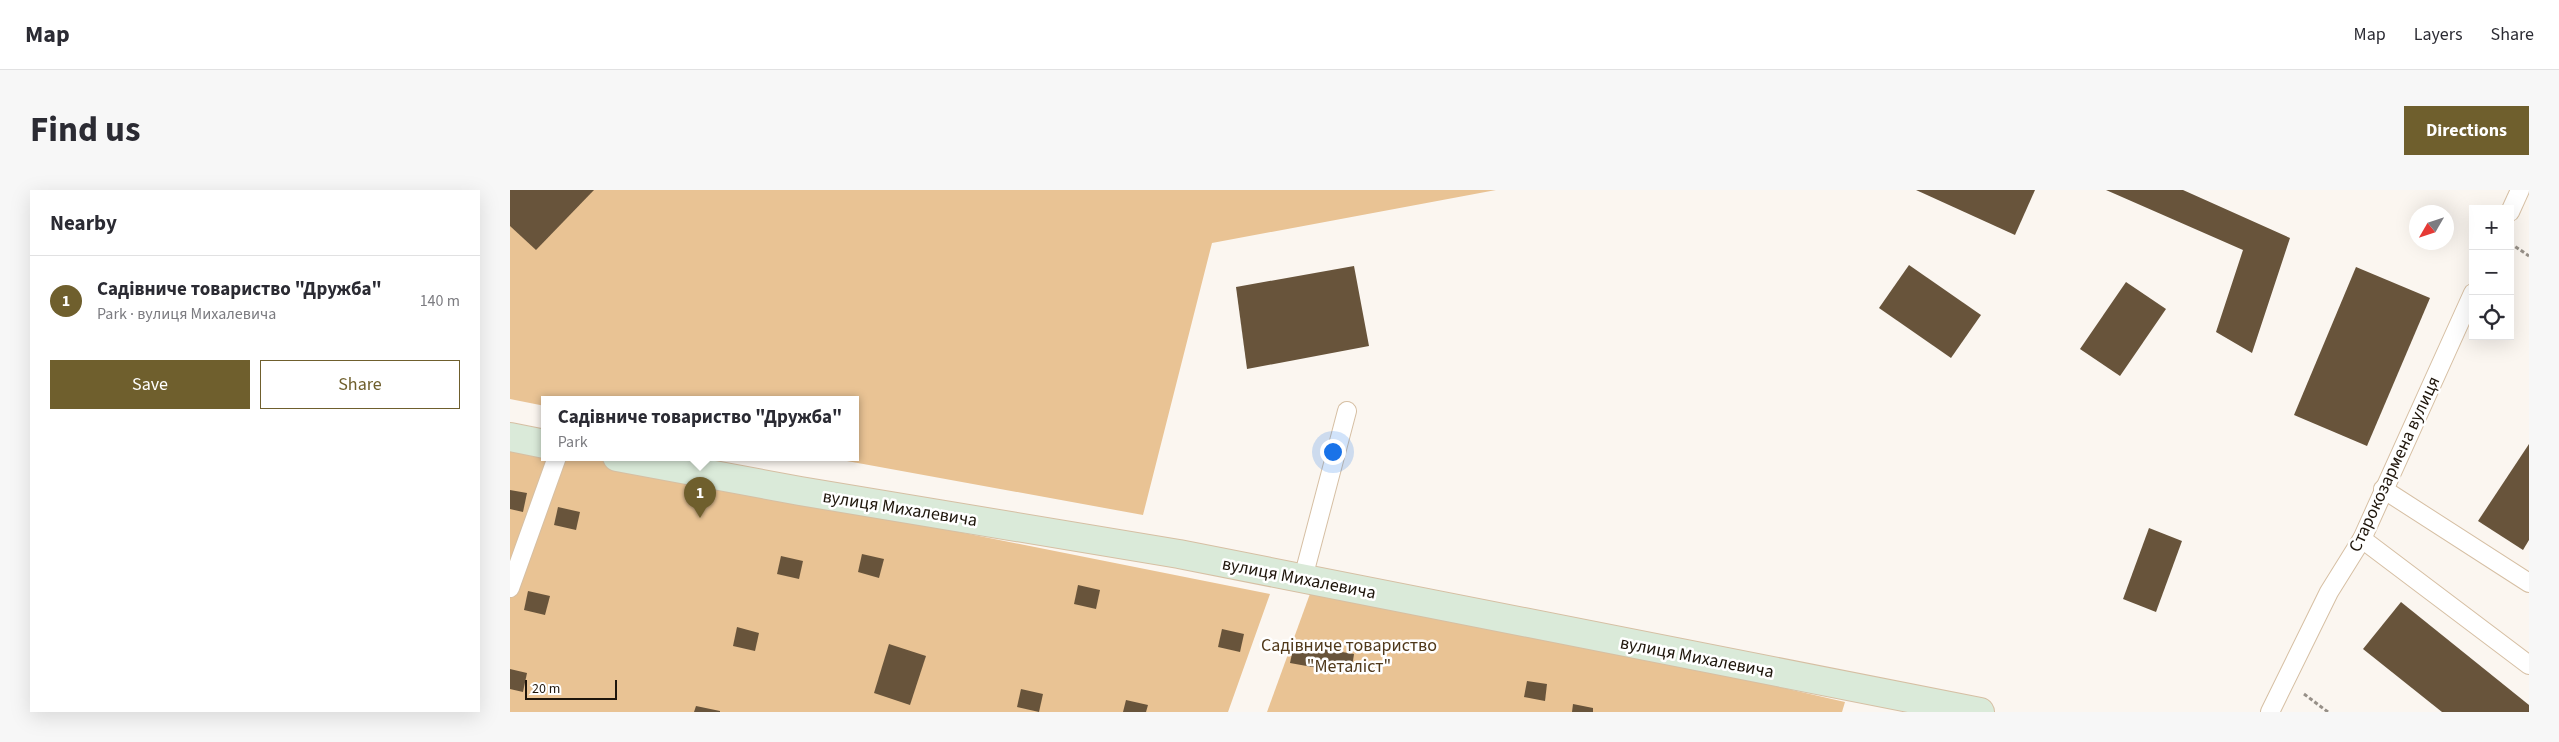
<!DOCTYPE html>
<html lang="en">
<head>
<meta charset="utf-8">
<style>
	body { margin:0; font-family:"Source Sans 3",sans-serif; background:#f7f7f7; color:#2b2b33 }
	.controls { position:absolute; right:15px; top:15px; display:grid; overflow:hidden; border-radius:0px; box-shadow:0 5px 20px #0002 }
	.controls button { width:45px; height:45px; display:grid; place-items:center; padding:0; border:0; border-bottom:1px solid #e1e1e2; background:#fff; color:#2b2b33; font:25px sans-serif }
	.compass { position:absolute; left:1899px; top:15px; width:45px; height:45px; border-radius:50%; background:#fff; box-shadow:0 5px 20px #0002; rotate:231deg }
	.scale { position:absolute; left:15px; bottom:12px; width:92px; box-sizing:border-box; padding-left:5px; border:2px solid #1f160c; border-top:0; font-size:14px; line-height:18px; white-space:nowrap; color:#1f160c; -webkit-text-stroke:4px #fff; paint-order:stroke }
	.you { position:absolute; left:822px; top:261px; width:18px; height:18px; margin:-12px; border:4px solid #fff; border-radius:50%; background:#1a73e8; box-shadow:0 0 0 8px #1a73e833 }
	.badge { display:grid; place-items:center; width:32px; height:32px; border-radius:50%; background:#6f5f2d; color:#fff; font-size:16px; font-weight:700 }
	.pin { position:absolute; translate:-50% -41px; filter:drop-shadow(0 1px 2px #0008) }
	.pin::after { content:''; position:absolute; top:26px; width:18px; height:15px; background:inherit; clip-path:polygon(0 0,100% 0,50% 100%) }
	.popup { position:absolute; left:31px; top:206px; width:318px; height:65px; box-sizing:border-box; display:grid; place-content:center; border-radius:0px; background:#fff; filter:drop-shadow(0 1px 4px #0005); font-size:16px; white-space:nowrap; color:#7c7c81 }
	.popup b { font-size:19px; color:#2b2b33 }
	.popup::after { content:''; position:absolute; left:50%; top:100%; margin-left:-10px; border:10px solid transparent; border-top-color:#fff }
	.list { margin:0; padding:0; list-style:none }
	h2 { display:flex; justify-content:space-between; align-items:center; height:65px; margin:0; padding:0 20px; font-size:21px }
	h2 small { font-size:16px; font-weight:400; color:#7c7c81 }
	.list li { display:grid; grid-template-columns:32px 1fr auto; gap:15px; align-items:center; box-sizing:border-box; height:90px; padding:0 20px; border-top:1px solid #e1e1e2 }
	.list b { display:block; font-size:19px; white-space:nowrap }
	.list p { margin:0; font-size:16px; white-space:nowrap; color:#7c7c81 }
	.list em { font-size:16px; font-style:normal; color:#7c7c81 }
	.actions { display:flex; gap:10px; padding:15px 20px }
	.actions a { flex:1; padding:11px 0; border:1px solid #6f5f2d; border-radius:0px; text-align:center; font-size:18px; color:#6f5f2d }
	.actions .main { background:#6f5f2d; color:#fff }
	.icon { flex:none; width:28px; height:28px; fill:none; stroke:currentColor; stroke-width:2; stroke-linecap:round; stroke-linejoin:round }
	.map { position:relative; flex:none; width:2019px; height:522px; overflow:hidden; border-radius:0px }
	header { display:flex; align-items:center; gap:30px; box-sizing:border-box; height:70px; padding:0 25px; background:#fff; border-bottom:1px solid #e1e1e2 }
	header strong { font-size:24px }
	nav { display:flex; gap:28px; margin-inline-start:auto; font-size:18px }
	.intro { display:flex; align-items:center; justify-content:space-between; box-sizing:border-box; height:120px; padding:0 30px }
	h1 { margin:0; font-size:35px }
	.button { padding:12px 22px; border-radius:0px; background:#6f5f2d; color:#fff; font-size:18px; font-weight:700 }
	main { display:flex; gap:30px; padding:0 30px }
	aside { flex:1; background:#fff; border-radius:0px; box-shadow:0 5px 20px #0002 }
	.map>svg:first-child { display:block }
	.green { fill:#e9c394 }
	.building { fill:#68543b }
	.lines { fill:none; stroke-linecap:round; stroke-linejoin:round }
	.lane-casing { stroke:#d6bfa3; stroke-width:20 }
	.secondary-casing { stroke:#d6bfa3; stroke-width:30 }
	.path { stroke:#979088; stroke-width:3; stroke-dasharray:4 2.5; stroke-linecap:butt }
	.lane { stroke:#fff; stroke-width:18 }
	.secondary { stroke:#daead9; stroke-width:28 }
	.labels { text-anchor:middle; stroke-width:5; stroke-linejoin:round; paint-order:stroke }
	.street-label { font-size:18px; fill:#1f160c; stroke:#fff }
	.park-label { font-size:18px; fill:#50391b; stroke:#fff }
</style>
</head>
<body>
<header>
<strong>Map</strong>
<nav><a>Map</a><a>Layers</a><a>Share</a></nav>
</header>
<div class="intro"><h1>Find us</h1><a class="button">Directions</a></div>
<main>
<aside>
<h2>Nearby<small></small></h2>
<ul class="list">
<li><span class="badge">1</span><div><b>Садівниче товариство &quot;Дружба&quot;</b><p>Park · вулиця Михалевича</p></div><em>140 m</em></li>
</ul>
<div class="actions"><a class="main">Save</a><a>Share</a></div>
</aside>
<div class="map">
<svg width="2019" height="522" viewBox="0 0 2019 522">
	<rect width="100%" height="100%" fill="#fbf6f0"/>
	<!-- green -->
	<g class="green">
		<path d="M0,0H986L702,53L633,325L315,267H345V209H35V216L0,209Z"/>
		<path d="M0,252L35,267H73L760,404L718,522H0Z"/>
		<path d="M801,401L968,429L1335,512L1332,522H757Z"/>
	</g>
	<!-- building -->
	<g class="building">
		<path d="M0,0H84L26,60L0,36Z"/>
		<path d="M1406,0H1525L1505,45Z"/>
		<path d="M1596,0H1673L1780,48L1742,163L1706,142L1733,60Z"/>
		<path d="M1399,75L1471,125L1441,168L1369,118Z"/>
		<path d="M844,76L859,156L737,179L726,97Z"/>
		<path d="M1846,77L1920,108L1857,256L1784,225Z"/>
		<path d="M1616,92L1656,119L1610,186L1570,159Z"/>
		<path d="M2019,254V350L2013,360L1968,331Z"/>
		<path d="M0,300L17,303L13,322L0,319Z"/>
		<path d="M48,317L70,322L66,340L44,335Z"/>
		<path d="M1639,338L1672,351L1646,422L1613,409Z"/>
		<path d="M352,364L374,369L369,388L348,382Z"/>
		<path d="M271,366L293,371L289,389L267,384Z"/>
		<path d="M568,395L590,400L586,419L564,414Z"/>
		<path d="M18,401L40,406L35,425L14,420Z"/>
		<path d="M1891,412L2019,515V522H1932L1853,459Z"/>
		<path d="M227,437L249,443L245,461L223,456Z"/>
		<path d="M712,439L734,444L730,462L708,457Z"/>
		<path d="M379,454L416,466L400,515L364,503Z"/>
		<path d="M784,454L844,464L841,484L780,473Z"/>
		<path d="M0,479L17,483L13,502L0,499Z"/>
		<path d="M1017,491L1037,494L1035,511L1014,507Z"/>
		<path d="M511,499L533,504L529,522L507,517Z"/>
		<path d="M616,510L638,515L636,522H613Z"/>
		<path d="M1063,514L1083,518V522H1062Z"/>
		<path d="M186,516L210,521V522H184Z"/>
	</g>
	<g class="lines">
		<defs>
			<g id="lane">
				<path d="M2000,22L2010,0"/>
				<path d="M1873,299L2019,393"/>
				<path d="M1852,349L2019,475"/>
				<path d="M793,388L837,221"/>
				<path d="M0,398L47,267"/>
				<path d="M1760,522L1819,402L1852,349L1963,103"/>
			</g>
			<g id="secondary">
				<path d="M0,247L35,254"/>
				<path d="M107,267L290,301L669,364L1470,522"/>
			</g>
		</defs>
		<!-- lane casing -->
		<use href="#lane" class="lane-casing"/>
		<!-- secondary casing -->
		<use href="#secondary" class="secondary-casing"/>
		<!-- path -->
		<g class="path">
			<path d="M2000,53L2019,66"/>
			<path d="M1794,504L1818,522"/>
		</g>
		<!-- lane -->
		<use href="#lane" class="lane"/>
		<!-- secondary -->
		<use href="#secondary" class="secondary"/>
	</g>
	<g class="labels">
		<!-- street labels -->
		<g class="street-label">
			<text transform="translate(1884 274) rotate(-65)" y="6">Старокозармена вулиця</text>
			<text transform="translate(390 318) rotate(9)" y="6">вулиця Михалевича</text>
			<text transform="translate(789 388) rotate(11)" y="6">вулиця Михалевича</text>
			<text transform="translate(1187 467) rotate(11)" y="6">вулиця Михалевича</text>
		</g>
		<!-- park labels -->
		<g class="park-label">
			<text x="839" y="461">Садівниче товариство<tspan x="839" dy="21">"Металіст"</tspan></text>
		</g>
	</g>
</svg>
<div class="controls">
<button>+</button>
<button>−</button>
<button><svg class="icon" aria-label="locate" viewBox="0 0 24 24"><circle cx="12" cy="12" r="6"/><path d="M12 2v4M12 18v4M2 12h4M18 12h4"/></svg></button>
</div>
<svg class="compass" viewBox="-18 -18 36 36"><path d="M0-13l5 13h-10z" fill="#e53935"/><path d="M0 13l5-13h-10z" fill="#7c7c81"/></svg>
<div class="scale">20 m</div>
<div class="you"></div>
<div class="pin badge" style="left:190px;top:328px">1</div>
<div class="popup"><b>Садівниче товариство &quot;Дружба&quot;</b>Park</div>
</div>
</main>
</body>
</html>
